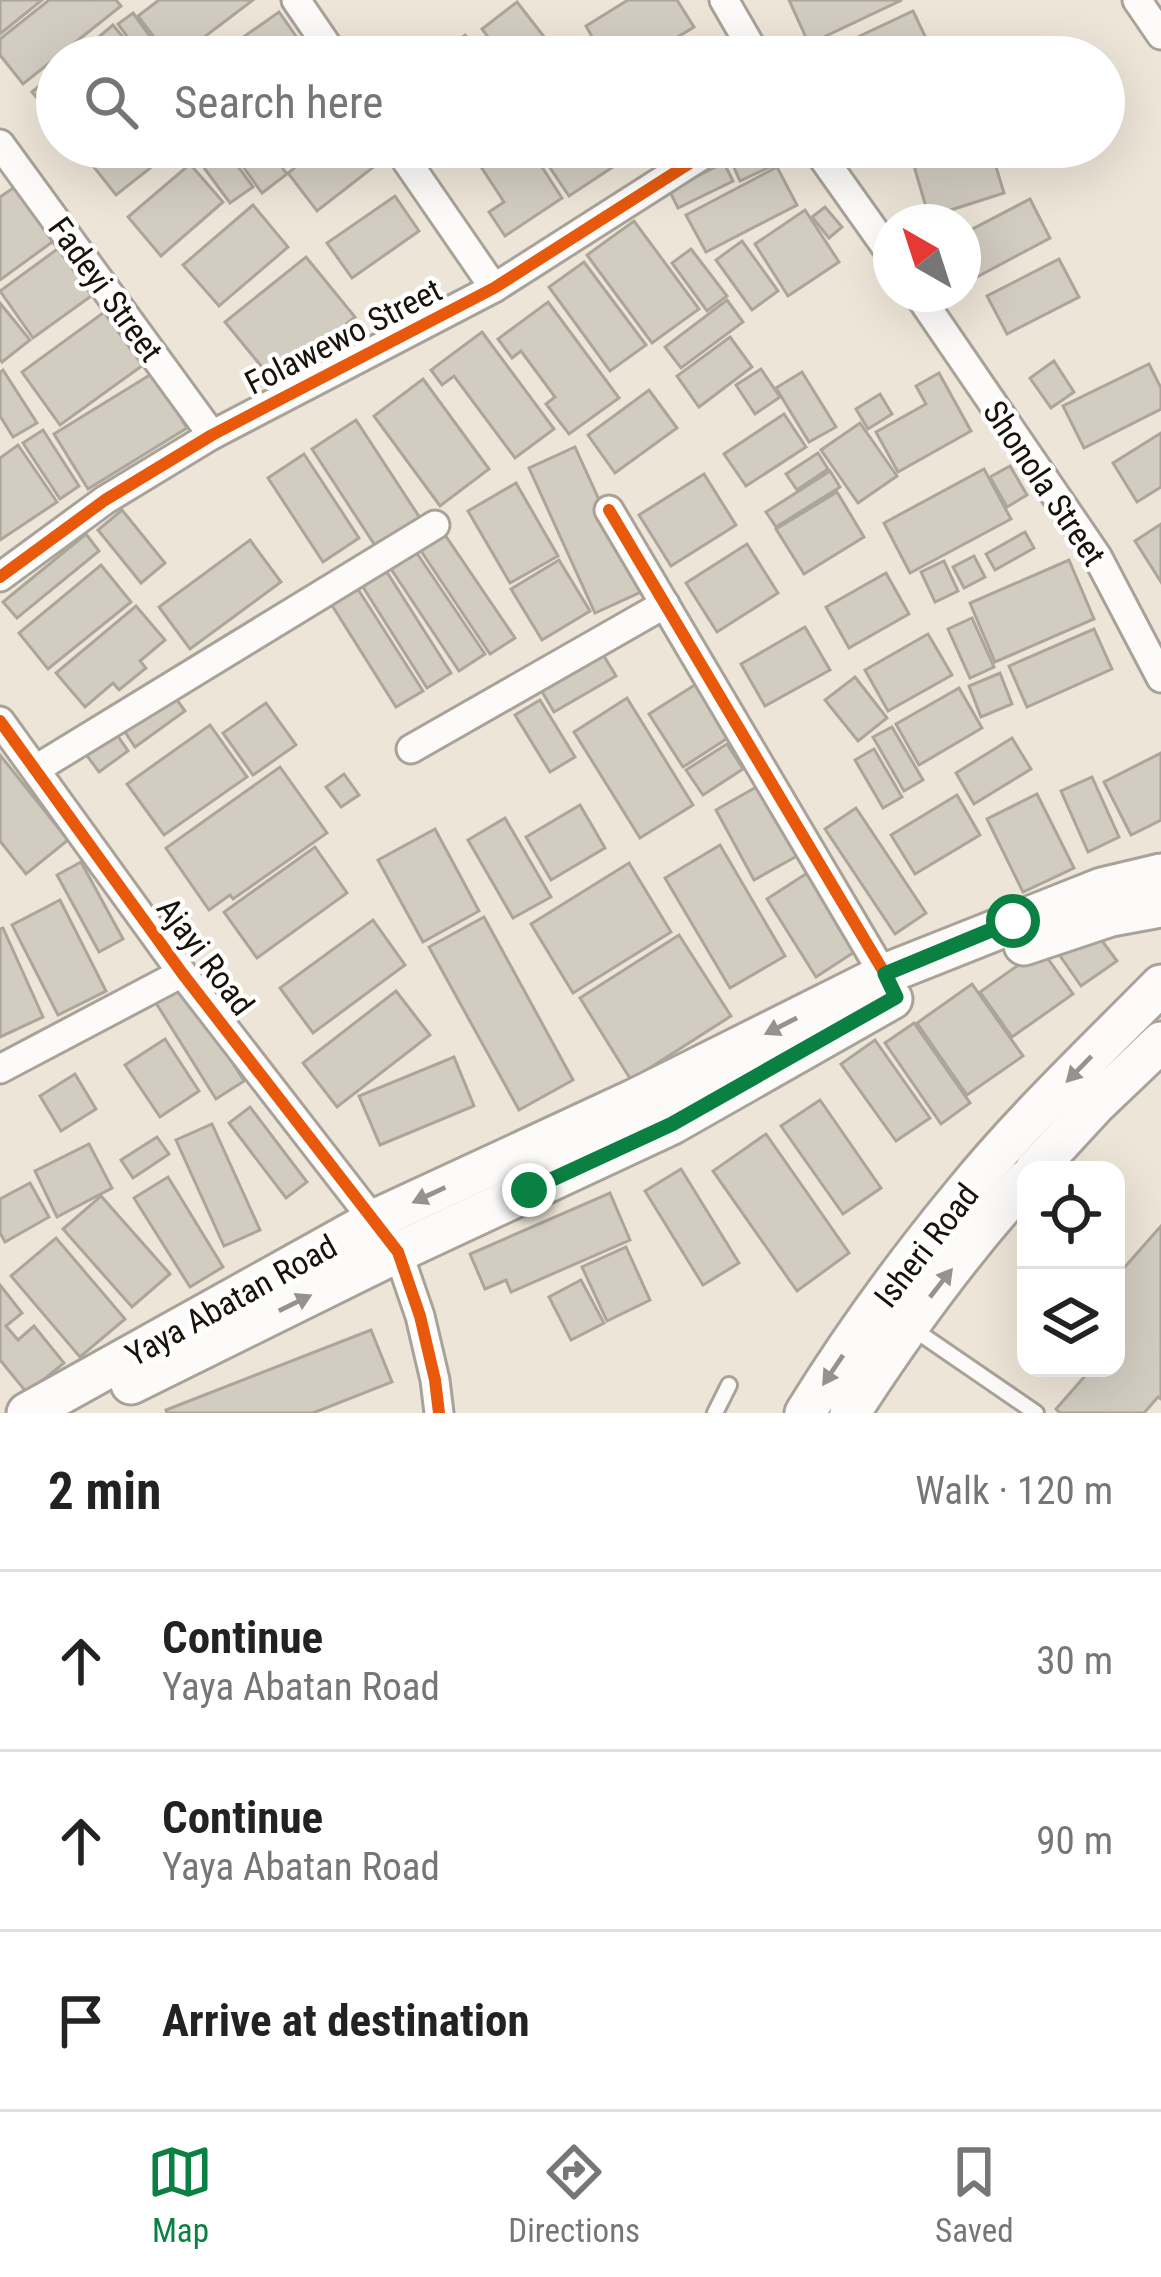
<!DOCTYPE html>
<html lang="en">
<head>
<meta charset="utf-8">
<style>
	body { margin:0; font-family:"Roboto Condensed",sans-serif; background:#f2f2f2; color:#222 }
	.controls { position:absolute; right:36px; bottom:36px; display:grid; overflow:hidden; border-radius:24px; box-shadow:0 12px 48px #0002 }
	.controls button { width:108px; height:108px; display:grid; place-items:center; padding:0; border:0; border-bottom:3px solid #e0e0e0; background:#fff; color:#222; font:60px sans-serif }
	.compass { position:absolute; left:873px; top:204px; width:108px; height:108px; border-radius:50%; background:#fff; box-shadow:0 12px 48px #0002; rotate:321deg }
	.stop { position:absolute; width:36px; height:36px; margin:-27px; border:9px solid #0b8043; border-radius:50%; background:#fff }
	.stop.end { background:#0b8043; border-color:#fff; box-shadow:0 3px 12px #0008 }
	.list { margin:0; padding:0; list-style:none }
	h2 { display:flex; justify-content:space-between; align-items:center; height:156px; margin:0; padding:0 48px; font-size:51px }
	h2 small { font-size:39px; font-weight:400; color:#767676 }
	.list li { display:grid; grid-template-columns:78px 1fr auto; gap:36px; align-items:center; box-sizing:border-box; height:180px; padding:0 48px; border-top:3px solid #e0e0e0 }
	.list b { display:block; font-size:45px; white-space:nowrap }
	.list p { margin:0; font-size:39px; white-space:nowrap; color:#767676 }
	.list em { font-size:39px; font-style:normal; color:#767676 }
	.icon { flex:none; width:66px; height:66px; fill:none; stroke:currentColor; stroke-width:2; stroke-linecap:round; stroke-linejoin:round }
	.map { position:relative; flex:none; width:1161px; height:1413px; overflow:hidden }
	.search { position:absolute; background:#fff; box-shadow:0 12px 48px #0002; left:36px; right:36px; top:36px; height:132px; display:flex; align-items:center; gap:30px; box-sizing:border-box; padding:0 42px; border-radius:66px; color:#767676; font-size:45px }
	.sheet { height:696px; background:#fff }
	nav { display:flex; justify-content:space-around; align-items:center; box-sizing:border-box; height:168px; border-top:3px solid #e0e0e0; background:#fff; font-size:33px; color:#767676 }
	nav a { display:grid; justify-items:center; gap:6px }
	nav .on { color:#0b8043 }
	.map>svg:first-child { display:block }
	.building { fill:#d3ccc1; stroke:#aca59a; stroke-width:3 }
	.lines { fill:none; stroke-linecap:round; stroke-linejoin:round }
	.service-casing { stroke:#a9a298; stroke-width:20 }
	.minor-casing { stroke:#a9a298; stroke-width:33 }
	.secondary-casing { stroke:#a9a298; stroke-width:45 }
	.service { stroke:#fcfbf9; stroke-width:14 }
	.minor { stroke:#fcfbf9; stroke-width:27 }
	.secondary { stroke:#fcfbf9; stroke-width:39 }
	.cycleway-casing { stroke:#fff; stroke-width:20 }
	.cycleway { stroke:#e8590c; stroke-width:12 }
	.oneway { fill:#95938d }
	.route { stroke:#0b8043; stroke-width:15 }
	.labels { text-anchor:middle; stroke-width:9; stroke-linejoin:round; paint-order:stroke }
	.street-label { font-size:33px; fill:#18130a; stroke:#fff }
</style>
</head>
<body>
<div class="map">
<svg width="1161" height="1413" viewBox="0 0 1161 1413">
	<rect width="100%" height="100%" fill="#ede5d7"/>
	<!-- building -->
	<g class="building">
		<path d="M0,0H42L0,34Z"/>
		<path d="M49,0H116L121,6L23,84L0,55V39Z"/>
		<path d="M159,0H253L178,57H169L138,16Z"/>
		<path d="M628,0H677L694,27L645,57H586L599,49L586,26Z"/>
		<path d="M789,0H902L809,44Z"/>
		<path d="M517,2L552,47L539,57H503L482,29Z"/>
		<path d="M913,11L935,57H849L843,44Z"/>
		<path d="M279,12L310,56L309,57H215Z"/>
		<path d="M133,13L165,57H142L118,24Z"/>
		<path d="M113,25L139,57H75Z"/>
		<path d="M465,35L485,57H441Z"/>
		<path d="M57,71V122L32,92Z"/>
		<path d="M78,147H177L116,195Z"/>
		<path d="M219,147H224L253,187L230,203L199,161Z"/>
		<path d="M229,147H267L287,174L262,193Z"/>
		<path d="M321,147H383L389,155L317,211L288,173Z"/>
		<path d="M468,147H529L562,198L505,236L489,212L504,202Z"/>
		<path d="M536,147H617L625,159L569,196Z"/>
		<path d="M747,147H766L774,165L740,181L729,156Z"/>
		<path d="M973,147H990L1004,193L929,217L914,166Z"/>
		<path d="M724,163L733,181L678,208L669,190Z"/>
		<path d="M190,164L223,202L161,256L128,217Z"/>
		<path d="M777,167L797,205L706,252L686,215Z"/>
		<path d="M16,186L55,240L0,280V197Z"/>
		<path d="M395,196L419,231L352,278L327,243Z"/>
		<path d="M1030,199L1050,238L975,278L963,255V234Z"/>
		<path d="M253,205L288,247L219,306L183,265Z"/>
		<path d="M825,207L842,227L829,238L812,217Z"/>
		<path d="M805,210L839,262L788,296L755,244Z"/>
		<path d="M634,221L699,309L652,343L587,255Z"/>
		<path d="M742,241L778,291L752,310L716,260Z"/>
		<path d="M67,242L101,289L33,338L0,291Z"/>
		<path d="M691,249L727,296L707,311L672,263Z"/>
		<path d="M306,257L355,317L275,383L225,322Z"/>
		<path d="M1059,259L1079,297L1007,334L987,296Z"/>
		<path d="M584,262L646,345L610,371L549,287Z"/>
		<path d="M727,300L743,322L681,368L665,347Z"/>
		<path d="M548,302L619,398L569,434L546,404L555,397L521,351L512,358L498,339Z"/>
		<path d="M0,303L30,340L2,362L0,359Z"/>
		<path d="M107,310L146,363L60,425L22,372Z"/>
		<path d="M482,332L554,429L515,458L454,376L442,385L431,370Z"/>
		<path d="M730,337L752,367L699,407L677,376Z"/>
		<path d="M1054,361L1074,392L1051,408L1030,378Z"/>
		<path d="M1149,364L1161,388V409L1084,448L1063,406Z"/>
		<path d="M761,369L780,397L755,414L736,385Z"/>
		<path d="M3,370L37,423L13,437L0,416V372Z"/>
		<path d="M802,372L836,427L809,442L776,388Z"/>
		<path d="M153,373L187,428L88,489L54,434Z"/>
		<path d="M939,373L971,431L898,472L876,432L926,404L916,386Z"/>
		<path d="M423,379L489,469L440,506L374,416Z"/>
		<path d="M649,390L677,428L615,473L588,435Z"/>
		<path d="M880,394L892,414L868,429L856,409Z"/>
		<path d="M784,414L806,447L746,486L724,454Z"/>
		<path d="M356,420L420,518L376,547L312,449Z"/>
		<path d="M860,423L897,476L858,503L821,450Z"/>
		<path d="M43,430L79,486L60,499L23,443Z"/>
		<path d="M1161,433V487L1137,502L1113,463Z"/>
		<path d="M18,445L57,502L0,540V458Z"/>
		<path d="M575,447L641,592L595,613L529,468Z"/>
		<path d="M818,453L828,469L797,490L786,474Z"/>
		<path d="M304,454L359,538L323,562L268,478Z"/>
		<path d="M1010,466L1027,495L1007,507L990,477Z"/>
		<path d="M984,469L1011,519L910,573L884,523Z"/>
		<path d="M830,471L840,487L776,527L766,512Z"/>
		<path d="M704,474L736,525L671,566L639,515Z"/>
		<path d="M516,483L558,556L510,583L468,511Z"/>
		<path d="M837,492L864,537L804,574L776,529Z"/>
		<path d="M122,510L165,563L141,583L98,530Z"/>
		<path d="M1161,524V582L1135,541Z"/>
		<path d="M441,529L515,638L490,654L417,545Z"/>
		<path d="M1025,532L1034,548L995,570L986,554Z"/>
		<path d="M86,534L99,551L17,618L3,602Z"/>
		<path d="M250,540L281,582L190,649L159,607Z"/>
		<path d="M747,544L778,593L717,632L686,583Z"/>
		<path d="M412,546L485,654L459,671L387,563Z"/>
		<path d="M974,556L985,577L964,588L953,567Z"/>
		<path d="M559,560L590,611L542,640L511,589Z"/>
		<path d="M1069,560L1094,619L995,662L970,603Z"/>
		<path d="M944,561L958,591L935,602L921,572Z"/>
		<path d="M101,565L131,602L48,669L19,633Z"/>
		<path d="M385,569L451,673L427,688L361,584Z"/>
		<path d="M886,573L909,614L849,648L826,607Z"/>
		<path d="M354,583L423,691L396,707L328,599Z"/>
		<path d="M136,606L165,640L140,661L146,668L119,690L113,683L85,707L56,673Z"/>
		<path d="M972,618L994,667L970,678L948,629Z"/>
		<path d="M805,627L830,670L765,706L741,664Z"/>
		<path d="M1094,629L1112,669L1027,707L1009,666Z"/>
		<path d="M928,634L952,675L888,711L865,670Z"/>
		<path d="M599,648L616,676L554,712L538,685Z"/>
		<path d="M1000,673L1012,704L981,717L969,686Z"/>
		<path d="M855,677L887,718L858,741L825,700Z"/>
		<path d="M701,681L734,734L683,767L649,714Z"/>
		<path d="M959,688L982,728L919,765L896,724Z"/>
		<path d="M172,693L185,711L135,747L123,729Z"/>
		<path d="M627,698L693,805L640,838L574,732Z"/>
		<path d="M540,700L575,757L550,772L515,715Z"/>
		<path d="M266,703L296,745L253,775L223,733Z"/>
		<path d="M210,725L247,777L164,835L127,784Z"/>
		<path d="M892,727L923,780L904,791L873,737Z"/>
		<path d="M115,732L128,751L99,772L85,753Z"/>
		<path d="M1012,738L1031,769L974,804L956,773Z"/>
		<path d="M727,744L743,769L703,795L686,770Z"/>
		<path d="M874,749L902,797L883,808L855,760Z"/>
		<path d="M1161,753V820L1131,835L1104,782Z"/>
		<path d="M0,755L68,840L26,874L0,841Z"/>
		<path d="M280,767L327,833L233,899L230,895L209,910L166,848Z"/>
		<path d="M344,774L359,795L341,807L326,787Z"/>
		<path d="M1092,777L1119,837L1088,852L1061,791Z"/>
		<path d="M758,786L797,856L754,880L716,810Z"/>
		<path d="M1037,794L1074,868L1023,892L987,819Z"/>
		<path d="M957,795L980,835L915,874L891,835Z"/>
		<path d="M580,805L605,848L551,880L526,837Z"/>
		<path d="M856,808L926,913L895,934L825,829Z"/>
		<path d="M505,818L551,897L513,918L468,840Z"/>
		<path d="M435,829L479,911L423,942L378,860Z"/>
		<path d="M720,845L785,956L730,988L665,878Z"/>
		<path d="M315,847L347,893L257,958L224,912Z"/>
		<path d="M81,862L123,939L99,952L57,875Z"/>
		<path d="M629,863L671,932L573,993L531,924Z"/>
		<path d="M815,868L865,945L816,977L767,899Z"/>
		<path d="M60,900L106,991L58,1015L12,925Z"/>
		<path d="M484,917L573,1080L519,1110L429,947Z"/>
		<path d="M373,920L405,965L313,1033L280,988Z"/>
		<path d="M1091,926L1117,961L1081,986L1056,950Z"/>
		<path d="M3,928L43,1017L0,1037V929Z"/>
		<path d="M679,935L731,1016L631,1080L580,998Z"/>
		<path d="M1041,949L1073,994L1012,1037L980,992Z"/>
		<path d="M972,984L1023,1056L967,1095L917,1023Z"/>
		<path d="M184,985L244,1081L216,1099L156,1003Z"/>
		<path d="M396,991L430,1035L337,1107L303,1063Z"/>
		<path d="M914,1023L970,1103L941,1124L885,1043Z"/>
		<path d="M165,1039L199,1091L160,1117L125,1065Z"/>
		<path d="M875,1040L930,1118L896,1141L841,1064Z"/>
		<path d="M454,1057L474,1106L380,1145L359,1096Z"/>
		<path d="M75,1074L96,1109L61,1131L40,1096Z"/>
		<path d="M820,1100L881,1188L843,1214L781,1126Z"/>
		<path d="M250,1107L307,1182L286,1198L229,1123Z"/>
		<path d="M212,1124L260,1230L224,1246L176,1140Z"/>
		<path d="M766,1134L849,1253L797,1291L713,1171Z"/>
		<path d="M157,1137L169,1154L133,1178L121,1160Z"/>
		<path d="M89,1144L112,1188L57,1217L35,1171Z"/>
		<path d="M681,1169L739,1263L703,1285L645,1191Z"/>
		<path d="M168,1177L223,1267L190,1287L134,1198Z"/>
		<path d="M30,1183L49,1217L5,1242L0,1233V1199Z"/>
		<path d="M610,1193L630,1240L511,1292L506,1280L485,1289L470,1254Z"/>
		<path d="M101,1196L170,1274L132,1307L63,1229Z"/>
		<path d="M1161,1226V1399L1158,1397L1144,1413H1060L1056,1409L1092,1368H1116V1277Z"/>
		<path d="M56,1238L125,1319L80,1357L11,1276Z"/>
		<path d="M626,1247L650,1300L607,1321L582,1267Z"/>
		<path d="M581,1280L604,1323L571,1340L549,1297Z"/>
		<path d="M0,1285L22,1313L6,1326L18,1340L34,1326L64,1363L27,1393L0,1360Z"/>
		<path d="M371,1330L392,1382L313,1413H167L166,1410Z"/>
	</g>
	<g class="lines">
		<defs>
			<g id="service">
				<path d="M912,1328L1036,1413"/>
				<path d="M715,1413L729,1385"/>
			</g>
			<g id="minor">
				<path d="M296,0L335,57"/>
				<path d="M724,0L757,57"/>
				<path d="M1137,0L1161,35"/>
				<path d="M0,144L212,435"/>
				<path d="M397,147L494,288"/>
				<path d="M815,147L891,254"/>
				<path d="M918,294L1097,556L1161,678"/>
				<path d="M609,510L891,987"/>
				<path d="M0,577L105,500L212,435L494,288L715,147"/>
				<path d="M0,721L182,973L398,1252L420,1316L435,1380L439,1413"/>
				<path d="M411,749L665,604"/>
				<path d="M36,769L435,525"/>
				<path d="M0,1069L182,973"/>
			</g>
			<g id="secondary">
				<path d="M1024,945L1111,916L1161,907"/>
				<path d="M1035,1170L1095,1105L1161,1042"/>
				<path d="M131,1384L398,1252L672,1124L892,999"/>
				<path d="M27,1413L374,1220L633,1100L885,974L1102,888L1161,874"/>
				<path d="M805,1413C852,1337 906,1263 963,1194C1023,1120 1094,1053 1161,985"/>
				<path d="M850,1413C903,1331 960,1252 1026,1180"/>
			</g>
		</defs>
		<!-- service casing -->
		<use href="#service" class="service-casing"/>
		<!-- minor casing -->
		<use href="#minor" class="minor-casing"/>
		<!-- secondary casing -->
		<use href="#secondary" class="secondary-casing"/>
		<!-- service -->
		<use href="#service" class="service"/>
		<!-- minor -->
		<use href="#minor" class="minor"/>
		<!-- secondary -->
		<use href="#secondary" class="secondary"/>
		<defs>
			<g id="cycleway">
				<path d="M609,510L885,974L895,997"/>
				<path d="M0,577L105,500L212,435L494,288L715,147"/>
				<path d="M0,721L182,973L398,1252L420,1316L435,1380L439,1413"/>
			</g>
		</defs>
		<!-- cycleway casing -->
		<use href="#cycleway" class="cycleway-casing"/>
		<!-- cycleway -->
		<use href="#cycleway" class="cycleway"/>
	</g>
	<!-- one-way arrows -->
	<defs><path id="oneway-solid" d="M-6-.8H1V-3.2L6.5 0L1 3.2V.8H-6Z" transform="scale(3)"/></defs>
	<g class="oneway">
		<use href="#oneway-solid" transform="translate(781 1026) rotate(153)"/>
		<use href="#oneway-solid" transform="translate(1079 1069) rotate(134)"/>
		<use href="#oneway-solid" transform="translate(429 1195) rotate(155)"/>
		<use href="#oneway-solid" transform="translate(941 1283) rotate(-52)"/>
		<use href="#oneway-solid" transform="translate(295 1303) rotate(-26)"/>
		<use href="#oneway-solid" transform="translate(833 1370) rotate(124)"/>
	</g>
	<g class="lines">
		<!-- route -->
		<path class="route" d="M529,1190L672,1124L896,997L885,974L1013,921"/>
	</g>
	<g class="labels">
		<!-- street labels -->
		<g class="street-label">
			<text transform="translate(106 289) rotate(54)" y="12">Fadeyi Street</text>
			<text transform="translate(343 336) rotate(-27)" y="12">Folawewo Street</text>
			<text transform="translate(1045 483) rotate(56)" y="12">Shonola Street</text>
			<text transform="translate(206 956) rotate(53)" y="12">Ajayi Road</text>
			<text transform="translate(926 1245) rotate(-52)" y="12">Isheri Road</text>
			<text transform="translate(231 1300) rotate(-29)" y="12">Yaya Abatan Road</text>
		</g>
	</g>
</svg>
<div class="controls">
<button><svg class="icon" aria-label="locate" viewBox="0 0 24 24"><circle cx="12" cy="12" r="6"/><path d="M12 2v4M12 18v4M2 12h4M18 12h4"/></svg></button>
<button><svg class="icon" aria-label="layers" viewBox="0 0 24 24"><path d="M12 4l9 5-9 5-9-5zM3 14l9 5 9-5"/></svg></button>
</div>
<svg class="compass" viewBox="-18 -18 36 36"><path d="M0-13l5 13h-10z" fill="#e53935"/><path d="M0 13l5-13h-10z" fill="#767676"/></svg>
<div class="stop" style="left:1013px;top:921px"></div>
<div class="stop end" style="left:529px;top:1190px"></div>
<div class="search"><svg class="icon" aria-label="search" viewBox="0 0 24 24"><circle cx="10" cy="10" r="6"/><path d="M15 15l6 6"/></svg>Search here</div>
</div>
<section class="sheet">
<h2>2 min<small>Walk · 120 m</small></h2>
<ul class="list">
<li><svg class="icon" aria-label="ahead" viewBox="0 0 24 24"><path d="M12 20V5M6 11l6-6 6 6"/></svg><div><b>Continue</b><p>Yaya Abatan Road</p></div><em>30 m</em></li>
<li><svg class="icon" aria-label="ahead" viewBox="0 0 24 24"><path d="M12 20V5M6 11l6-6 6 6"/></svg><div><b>Continue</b><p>Yaya Abatan Road</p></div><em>90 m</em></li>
<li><svg class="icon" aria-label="arrive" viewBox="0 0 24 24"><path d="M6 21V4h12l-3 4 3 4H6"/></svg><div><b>Arrive at destination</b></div></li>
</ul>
</section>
<nav>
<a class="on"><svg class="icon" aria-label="map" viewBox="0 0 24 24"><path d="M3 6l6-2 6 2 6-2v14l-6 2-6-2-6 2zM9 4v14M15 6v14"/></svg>Map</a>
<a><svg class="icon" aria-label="directions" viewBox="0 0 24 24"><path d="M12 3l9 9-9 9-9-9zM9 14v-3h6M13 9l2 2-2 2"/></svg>Directions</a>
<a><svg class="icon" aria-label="saved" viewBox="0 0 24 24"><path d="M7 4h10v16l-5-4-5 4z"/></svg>Saved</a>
</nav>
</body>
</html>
